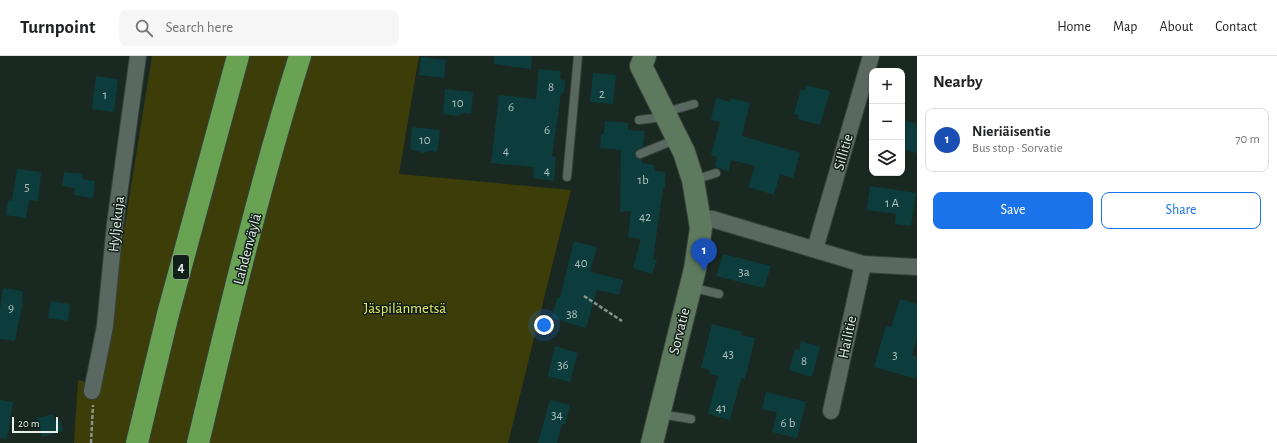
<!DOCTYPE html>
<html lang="en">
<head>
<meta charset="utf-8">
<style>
	body { margin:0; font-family:"Alegreya Sans",sans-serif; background:#f6f6f6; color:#202124 }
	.controls { position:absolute; right:12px; top:12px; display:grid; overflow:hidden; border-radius:8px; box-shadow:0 1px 3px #0004 }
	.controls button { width:36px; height:36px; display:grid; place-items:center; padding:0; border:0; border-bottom:1px solid #e0e0e0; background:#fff; color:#202124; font:20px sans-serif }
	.scale { position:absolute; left:12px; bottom:10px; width:46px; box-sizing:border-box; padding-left:4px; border:2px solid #e6efea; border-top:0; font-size:11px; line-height:14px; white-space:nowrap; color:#e6efea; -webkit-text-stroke:3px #111f19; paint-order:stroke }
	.you { position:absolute; left:544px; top:269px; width:14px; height:14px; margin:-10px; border:3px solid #fff; border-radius:50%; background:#1a73e8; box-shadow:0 0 0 6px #1a73e833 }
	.badge { display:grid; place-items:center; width:26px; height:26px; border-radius:50%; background:#1a73e8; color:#fff; font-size:13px; font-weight:700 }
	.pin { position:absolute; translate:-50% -33px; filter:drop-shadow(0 1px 2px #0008) }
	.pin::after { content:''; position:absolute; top:21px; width:14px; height:12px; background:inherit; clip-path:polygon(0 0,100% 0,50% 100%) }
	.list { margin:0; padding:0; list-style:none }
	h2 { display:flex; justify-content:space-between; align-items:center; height:52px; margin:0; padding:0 16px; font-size:17px }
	h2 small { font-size:13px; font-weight:400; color:#757577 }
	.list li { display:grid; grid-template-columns:26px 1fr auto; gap:12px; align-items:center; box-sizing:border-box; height:64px; margin:0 8px 8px; padding:0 8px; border:1px solid #e0e0e0; border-radius:8px }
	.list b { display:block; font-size:15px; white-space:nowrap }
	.list p { margin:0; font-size:13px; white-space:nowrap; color:#757577 }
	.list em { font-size:13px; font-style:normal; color:#757577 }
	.actions { display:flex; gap:8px; padding:12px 16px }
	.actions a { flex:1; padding:9px 0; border:1px solid #1a73e8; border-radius:8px; text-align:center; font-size:14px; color:#1a73e8 }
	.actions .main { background:#1a73e8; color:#fff }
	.icon { flex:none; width:22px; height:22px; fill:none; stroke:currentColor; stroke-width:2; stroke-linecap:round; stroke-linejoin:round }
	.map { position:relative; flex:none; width:917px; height:387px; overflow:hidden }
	header { display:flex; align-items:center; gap:24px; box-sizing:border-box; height:56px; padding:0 20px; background:#fff; border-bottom:1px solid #e0e0e0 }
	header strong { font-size:19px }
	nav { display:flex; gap:22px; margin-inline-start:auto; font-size:14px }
	.search { width:280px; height:36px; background:#f6f6f6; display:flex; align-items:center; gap:10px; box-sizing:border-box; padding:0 14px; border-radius:8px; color:#757577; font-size:15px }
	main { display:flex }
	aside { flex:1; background:#fff }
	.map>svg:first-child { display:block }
	.green { fill:#3d3d0a }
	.building { fill:#0c3d3c }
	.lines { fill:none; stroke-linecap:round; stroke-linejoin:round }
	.lane-casing { stroke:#36423c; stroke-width:10 }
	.street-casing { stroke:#36423c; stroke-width:18 }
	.secondary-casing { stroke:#36423c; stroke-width:24 }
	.highway-casing { stroke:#36423c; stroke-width:24 }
	.path { stroke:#89948f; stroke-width:2.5; stroke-dasharray:4 2; stroke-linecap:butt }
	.lane { stroke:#596962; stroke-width:8 }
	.street { stroke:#596962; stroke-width:16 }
	.secondary { stroke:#5e7a5e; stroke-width:22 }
	.highway { stroke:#6aa254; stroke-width:22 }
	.labels { text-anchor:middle; stroke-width:3; stroke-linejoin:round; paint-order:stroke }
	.number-label { font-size:13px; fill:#b0c2be }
	.shield { fill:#111f19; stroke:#a6b1ab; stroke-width:1 }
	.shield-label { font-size:14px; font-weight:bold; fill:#e6efea }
	.street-label { font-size:15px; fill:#e6efea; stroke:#111f19 }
	.park-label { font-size:15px; fill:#eaeb65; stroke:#111f19 }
</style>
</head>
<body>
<header>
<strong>Turnpoint</strong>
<div class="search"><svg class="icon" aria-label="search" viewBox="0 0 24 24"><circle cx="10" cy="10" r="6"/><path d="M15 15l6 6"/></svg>Search here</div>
<nav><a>Home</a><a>Map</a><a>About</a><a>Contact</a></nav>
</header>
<main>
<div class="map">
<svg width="917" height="387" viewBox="0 0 917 387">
	<rect width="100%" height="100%" fill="#1a2822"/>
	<!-- green -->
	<path class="green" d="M152,0H419L399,118L571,134L508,387H74L78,324L99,330Z"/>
	<!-- building -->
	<g class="building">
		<path d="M494,0H532L531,13L494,8Z"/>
		<path d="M421,1L446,4L444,22L419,19Z"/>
		<path d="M539,13L561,15L560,23L565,24L564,37H561L552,100L556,101L554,125L533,122L534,111L491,107L499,39L536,43Z"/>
		<path d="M593,17L616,19L613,48L590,46Z"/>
		<path d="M96,20L118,23L114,56L92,53Z"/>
		<path d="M806,29L830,35L820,69L798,63L799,59L794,58L801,33L805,35Z"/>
		<path d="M445,33L473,36L471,58L463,57L458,60L443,58Z"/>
		<path d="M716,42L730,46L731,42L750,47L742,80L800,97L793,122L780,118L774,139L748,131L755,110L731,104L729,115L715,111L717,101L711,99L720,66L711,64Z"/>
		<path d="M902,64L917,68V97L902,93Z"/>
		<path d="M605,65L628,67V74L645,75L643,91L636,94L635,100L639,103H642V107L654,109V115L665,116V132H663L653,203L657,204L652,218L633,212L641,183L628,181L631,155L620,156L621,94L600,92L601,78H604Z"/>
		<path d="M412,71L440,74L437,96L431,95L423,97L410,93Z"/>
		<path d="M17,113L41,116L38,145L29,144L26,162L6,159L8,144L12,145Z"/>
		<path d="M64,116L83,118L82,123L95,125L93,142L74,139L75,132L62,130Z"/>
		<path d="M870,130L916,137L911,170L895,168L896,158L867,154Z"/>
		<path d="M574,185L597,191L590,216L623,224L619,239L597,234L586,272L552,262L557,242H560Z"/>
		<path d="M723,198L771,210L764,232L716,220Z"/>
		<path d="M3,232L23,235L22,250L15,285L0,283V253Z"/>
		<path d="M900,243L917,248V283L912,299L917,300V323L874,311L886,270L891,271Z"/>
		<path d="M51,245L70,248L68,265L48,262Z"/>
		<path d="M712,268L742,276L741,279L755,282L745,323L741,322V326H740L730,364L708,358L718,320L709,318L710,314L701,312Z"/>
		<path d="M801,285L820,291L812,321L789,314L795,293L799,294Z"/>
		<path d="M555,290L578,297L570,326L548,320Z"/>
		<path d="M766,336L806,346L797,382L772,376L777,356L762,353Z"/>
		<path d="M0,344L13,346L7,383L0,382Z"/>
		<path d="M550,344L570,349L565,368H562L557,387H538Z"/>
		<path d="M53,358L55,365L60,364L63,375L42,381L37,362Z"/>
	</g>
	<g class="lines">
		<defs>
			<g id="lane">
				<path d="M666,56L694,48"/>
				<path d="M639,64L664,61"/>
				<path d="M640,98L667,87L675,81"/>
				<path d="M567,121L578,0"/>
				<path d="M694,124L716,117"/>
				<path d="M690,231L719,238"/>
				<path d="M660,358L691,363"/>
			</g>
			<g id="street">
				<path d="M700,162L712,163L863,208L917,211"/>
				<path d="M815,193L871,0"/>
				<path d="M92,335L105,270L115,168L138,0"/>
				<path d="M831,355L863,208"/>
			</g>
			<path id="secondary" d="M645,0L641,10L684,96L693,124L701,172L695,213L652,387"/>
			<g id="highway">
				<path d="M137,387L168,258L238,0"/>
				<path d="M198,387C229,257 260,127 300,0"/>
			</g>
		</defs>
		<!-- lane casing -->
		<use href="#lane" class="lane-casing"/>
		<!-- street casing -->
		<use href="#street" class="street-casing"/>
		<!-- secondary casing -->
		<use href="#secondary" class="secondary-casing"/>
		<!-- highway casing -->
		<use href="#highway" class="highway-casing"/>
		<!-- path -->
		<g class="path">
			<path d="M584,240L622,265"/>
			<path d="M91,387L93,349"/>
		</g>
		<!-- lane -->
		<use href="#lane" class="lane"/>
		<!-- street -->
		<use href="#street" class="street"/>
		<!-- secondary -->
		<use href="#secondary" class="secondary"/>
		<!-- highway -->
		<use href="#highway" class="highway"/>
	</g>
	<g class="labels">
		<!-- number labels -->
		<g class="number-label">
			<text x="551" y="35">8</text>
			<text x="602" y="42">2</text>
			<text x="105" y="43">1</text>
			<text x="458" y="51">10</text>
			<text x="511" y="55">6</text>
			<text x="547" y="78">6</text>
			<text x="425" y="88">10</text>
			<text x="506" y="99">4</text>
			<text x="547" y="119">4</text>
			<text x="643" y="128">1b</text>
			<text x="27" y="135">5</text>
			<text x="892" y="151">1 A</text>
			<text x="645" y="165">42</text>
			<text x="581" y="211">40</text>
			<text x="744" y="220">3a</text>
			<text x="11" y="256">9</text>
			<text x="572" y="262">38</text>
			<text x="728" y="302">43</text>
			<text x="895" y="303">3</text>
			<text x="804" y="309">8</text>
			<text x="563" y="313">36</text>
			<text x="721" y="356">41</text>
			<text x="557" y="363">34</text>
			<text x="788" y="371">6 b</text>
		</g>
		<!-- shield labels -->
		<rect class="shield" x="173" y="199" width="16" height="24" rx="3"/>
		<g class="shield-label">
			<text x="181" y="216">4</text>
		</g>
		<!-- street labels -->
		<g class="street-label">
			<text transform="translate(843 96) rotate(-74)" y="5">Sillitie</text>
			<text transform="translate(116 168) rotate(-84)" y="5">Hyljekuja</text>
			<text transform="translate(247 193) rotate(-75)" y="5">Lahdenväylä</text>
			<text transform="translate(679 275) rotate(-76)" y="5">Sorvatie</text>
			<text transform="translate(847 281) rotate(-78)" y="5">Hailitie</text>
		</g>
		<!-- park labels -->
		<g class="park-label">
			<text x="405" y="257">Jäspilänmetsä</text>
		</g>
	</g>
</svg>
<div class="controls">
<button>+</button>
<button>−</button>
<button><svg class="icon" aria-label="layers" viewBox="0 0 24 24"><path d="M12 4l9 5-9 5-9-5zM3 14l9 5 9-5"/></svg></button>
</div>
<div class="scale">20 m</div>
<div class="you"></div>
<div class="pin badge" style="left:704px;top:215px;background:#1a4fb4">1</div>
</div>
<aside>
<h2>Nearby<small></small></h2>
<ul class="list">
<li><span class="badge" style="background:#1a4fb4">1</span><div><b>Nieriäisentie</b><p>Bus stop · Sorvatie</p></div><em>70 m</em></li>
</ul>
<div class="actions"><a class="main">Save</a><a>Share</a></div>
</aside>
</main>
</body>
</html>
